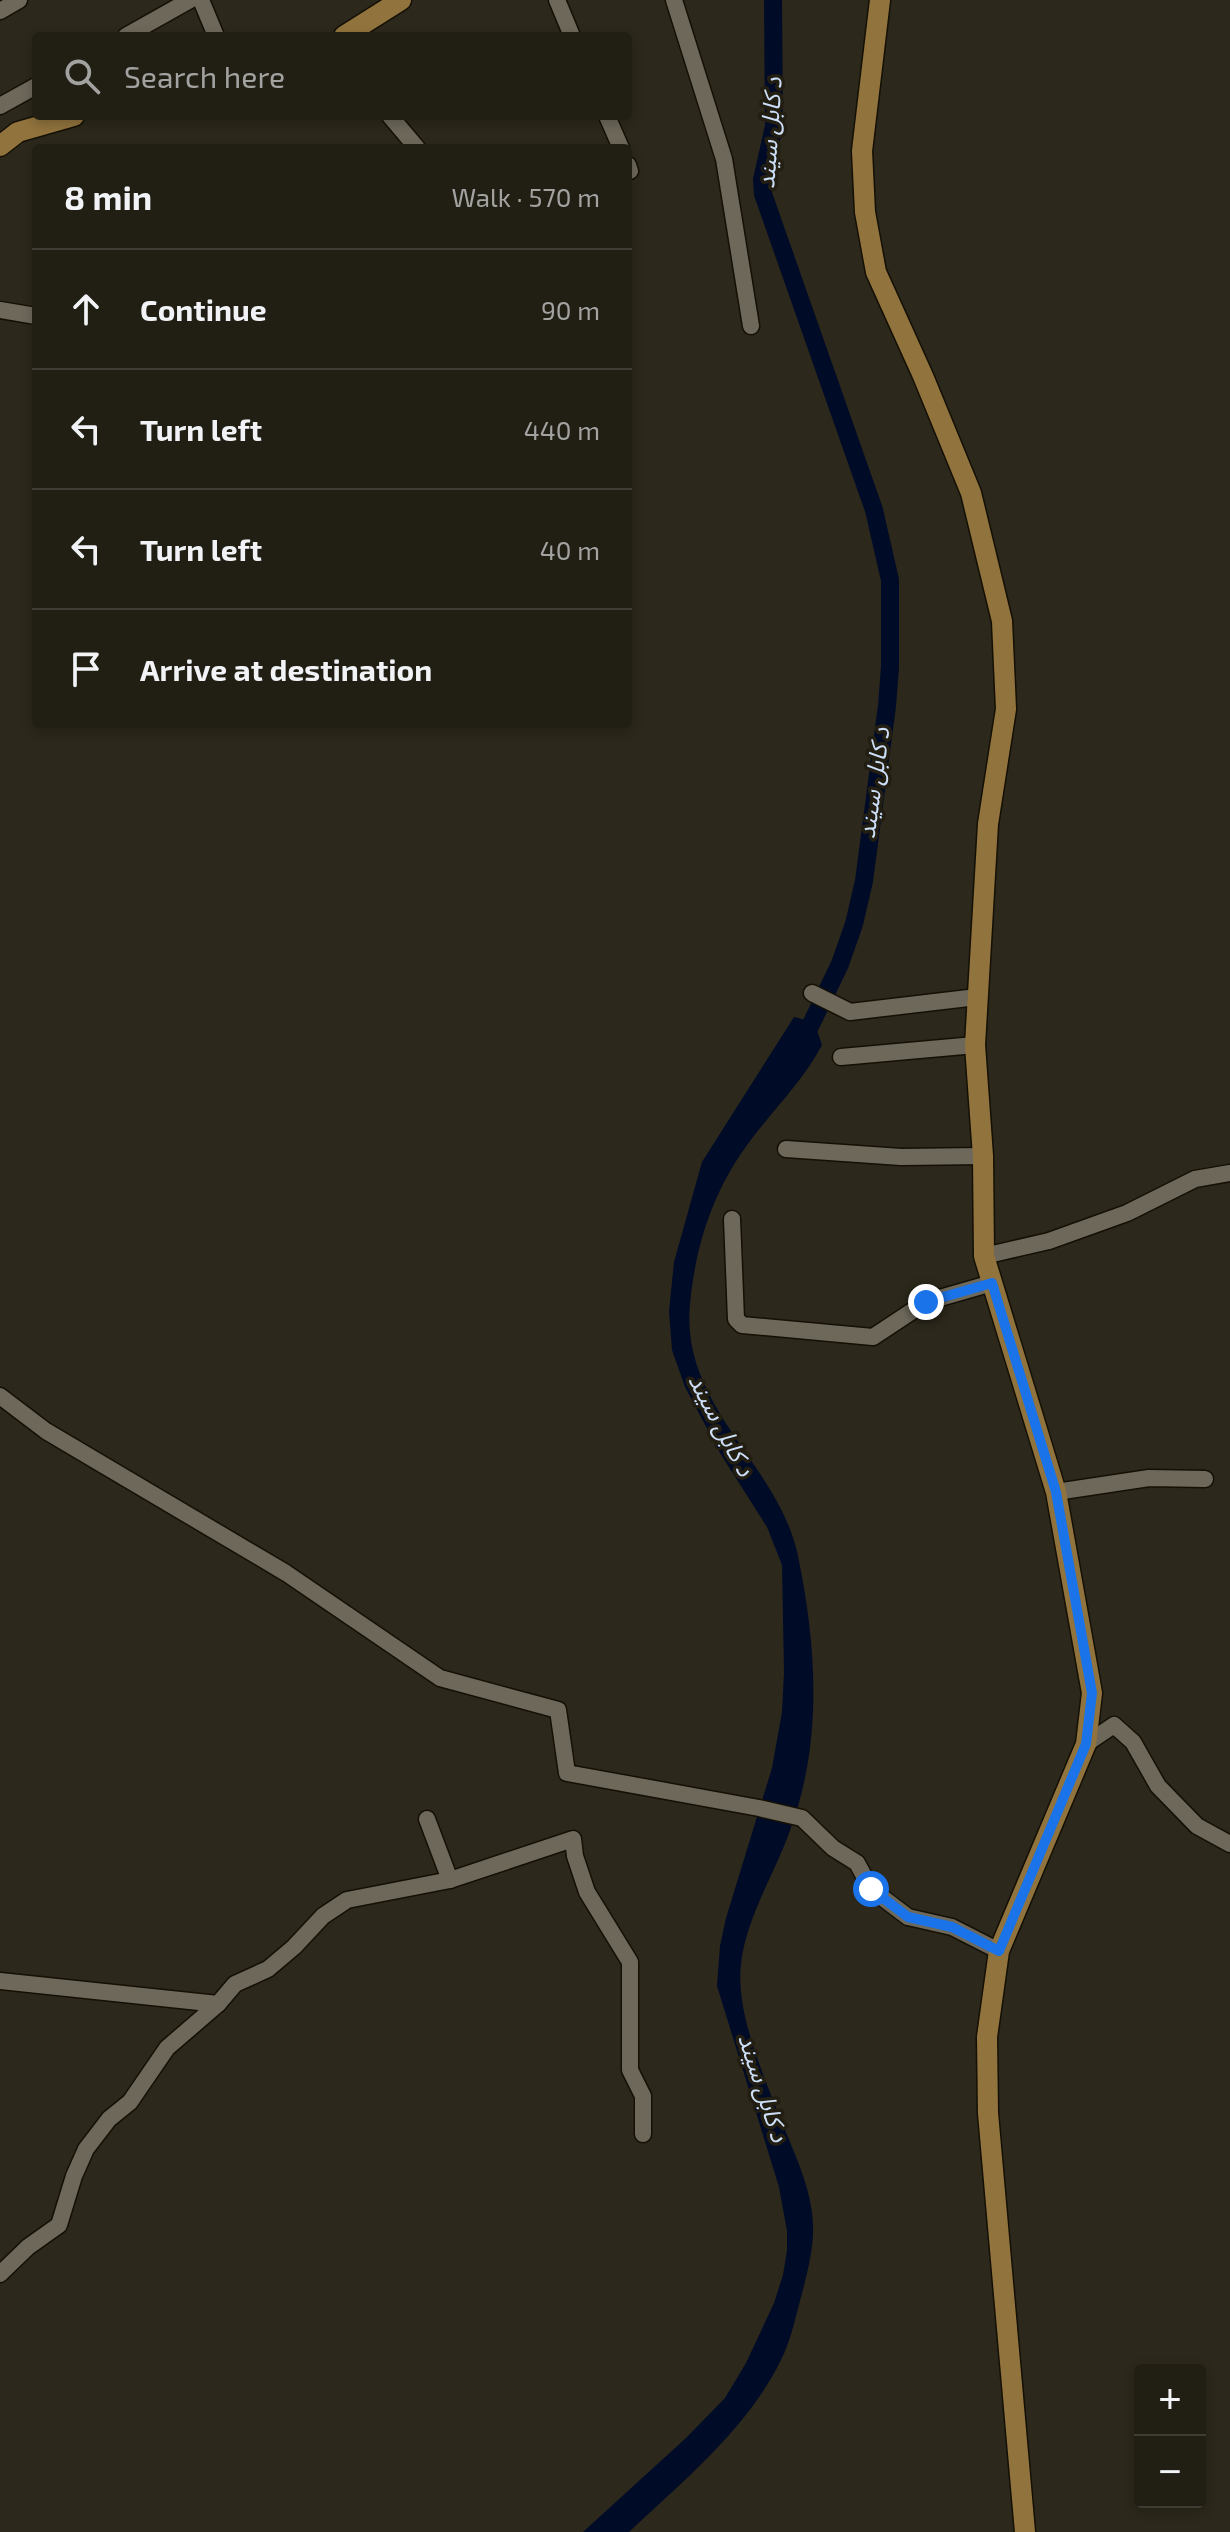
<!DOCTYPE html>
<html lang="en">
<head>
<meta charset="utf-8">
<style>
	body { margin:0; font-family:"Exo 2","Noto Sans Arabic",sans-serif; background:#2d2b22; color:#f1f3f6 }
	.controls { position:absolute; right:24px; bottom:24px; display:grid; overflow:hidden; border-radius:8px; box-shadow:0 4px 12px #0003 }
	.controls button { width:72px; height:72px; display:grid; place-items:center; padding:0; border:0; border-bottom:2px solid #3e3c34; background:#211e14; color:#f1f3f6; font:40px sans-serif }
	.stop { position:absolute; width:24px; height:24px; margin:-18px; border:6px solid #1a73e8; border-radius:50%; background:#fff }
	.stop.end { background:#1a73e8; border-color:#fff; box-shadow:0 2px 8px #0008 }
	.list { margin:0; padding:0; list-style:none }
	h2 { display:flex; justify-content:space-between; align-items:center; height:104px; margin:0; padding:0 32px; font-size:34px }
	h2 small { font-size:26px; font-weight:400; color:#a2a2a0 }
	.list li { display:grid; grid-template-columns:52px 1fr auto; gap:24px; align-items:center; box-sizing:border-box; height:120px; padding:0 32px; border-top:2px solid #3e3c34 }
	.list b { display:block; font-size:30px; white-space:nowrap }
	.list em { font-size:26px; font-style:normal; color:#a2a2a0 }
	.icon { flex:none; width:44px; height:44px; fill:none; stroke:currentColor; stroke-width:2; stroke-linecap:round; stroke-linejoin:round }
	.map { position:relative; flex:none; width:1230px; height:2532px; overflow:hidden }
	.search { position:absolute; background:#211e14; box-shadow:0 4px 12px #0003; left:32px; top:32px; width:600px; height:88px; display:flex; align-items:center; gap:20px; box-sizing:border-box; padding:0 28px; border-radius:8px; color:#a2a2a0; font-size:30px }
	.panel { position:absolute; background:#211e14; box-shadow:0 4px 12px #0003; left:32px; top:144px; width:600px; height:584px; border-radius:8px }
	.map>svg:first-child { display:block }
	.water { fill:#000b28 }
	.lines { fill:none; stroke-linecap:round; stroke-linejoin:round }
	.river { stroke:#000b28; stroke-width:18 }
	.minor-casing { stroke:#141005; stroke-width:19 }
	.major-casing { stroke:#141005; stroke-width:23 }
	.minor { stroke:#6d685a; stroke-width:16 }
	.major { stroke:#91733d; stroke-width:20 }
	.route { stroke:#1a73e8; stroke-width:10 }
	.labels { text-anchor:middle; stroke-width:7; stroke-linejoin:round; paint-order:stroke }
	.water-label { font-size:24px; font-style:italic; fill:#cddff8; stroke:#221e12 }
</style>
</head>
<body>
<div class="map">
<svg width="1230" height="2532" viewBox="0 0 1230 2532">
	<rect width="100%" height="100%" fill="#2c281b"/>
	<!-- water -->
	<path class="water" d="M794,1017L814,1022L822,1045C804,1079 777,1106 753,1137C715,1186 696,1241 690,1304C680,1407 779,1464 798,1556C817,1648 823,1744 789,1833C774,1875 746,1918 741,1964C735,2015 767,2083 785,2130C797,2159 812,2192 813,2224C814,2249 807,2274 801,2297C795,2319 791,2340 781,2360C747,2429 684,2480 629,2532H583L686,2438L725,2398L746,2363L774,2303L783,2275L787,2250V2231L779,2187L717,1986L720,1946L726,1918L772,1768L782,1712L784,1673L782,1565L767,1527L720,1453L685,1387L672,1350L669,1311L674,1262L702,1162Z"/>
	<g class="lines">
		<!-- river -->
		<path class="river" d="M773,0L774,126L762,180L763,194L874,510L890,580V667L887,706L864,881L854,924L840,964L803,1041"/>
		<defs>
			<g id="minor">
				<path d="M201,0L216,36"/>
				<path d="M557,0L572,36"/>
				<path d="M674,0L724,159L751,326"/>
				<path d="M0,11L19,0"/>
				<path d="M126,36L190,0"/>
				<path d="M0,106L36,86"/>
				<path d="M390,116L417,148"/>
				<path d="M607,116L621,148"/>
				<path d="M628,165L630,171"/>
				<path d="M0,310L36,316"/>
				<path d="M812,993L850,1012L977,997"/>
				<path d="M841,1057L975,1045"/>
				<path d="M786,1149L901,1157L983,1156"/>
				<path d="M732,1219L736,1319L742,1325L873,1337L926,1302L992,1283"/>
				<path d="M984,1256L1049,1241L1127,1213L1195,1179L1230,1173"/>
				<path d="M0,1396L46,1431L286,1573L440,1678L558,1710L567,1773L759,1808L802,1818L833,1848L857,1863L871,1889L908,1917L952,1927L999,1951"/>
				<path d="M1056,1492L1149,1478L1205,1479"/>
				<path d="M1086,1744L1114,1725L1133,1742L1158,1786L1197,1826L1230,1844"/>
				<path d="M427,1819L450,1880"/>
				<path d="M0,1981L218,2004L235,1984L268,1969L294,1947L323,1916L347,1900L450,1880L573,1839L575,1856L587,1892L630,1962V2070L643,2096V2134"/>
				<path d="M0,2274L28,2247L59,2225L74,2176L86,2149L109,2119L130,2102L167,2048L218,2004"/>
			</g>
			<g id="major">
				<path d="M880,0L862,151L865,212L876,272L923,376L971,493L1002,621L1006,709L988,824L975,1045L983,1156L984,1256L1056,1492L1092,1693L1086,1744L999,1951L987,2037L988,2113L1025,2532"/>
				<path d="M344,36L401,0"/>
				<path d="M0,146L18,132L74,116"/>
			</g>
		</defs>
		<!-- minor casing -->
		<use href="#minor" class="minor-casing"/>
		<!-- major casing -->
		<use href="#major" class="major-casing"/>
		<!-- minor -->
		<use href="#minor" class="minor"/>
		<!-- major -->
		<use href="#major" class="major"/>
	</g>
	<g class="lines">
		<!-- route -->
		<path class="route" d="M871,1889L908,1917L952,1927L999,1951L1086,1744L1092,1693L1056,1492L992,1283L926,1302"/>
	</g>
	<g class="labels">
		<!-- water labels -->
		<g class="water-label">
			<text transform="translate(770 133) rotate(-86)" y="8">د کابل سيند</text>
			<text transform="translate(874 783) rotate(-82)" y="8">د کابل سيند</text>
			<text transform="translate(721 1425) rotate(62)" y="8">د کابل سيند</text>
			<text transform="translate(763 2088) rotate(72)" y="8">د کابل سيند</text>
		</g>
	</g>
</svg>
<div class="controls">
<button>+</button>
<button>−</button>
</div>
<div class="stop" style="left:871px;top:1889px"></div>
<div class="stop end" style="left:926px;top:1302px"></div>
<div class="search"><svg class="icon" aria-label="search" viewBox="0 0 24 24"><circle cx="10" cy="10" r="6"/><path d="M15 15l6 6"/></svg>Search here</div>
<section class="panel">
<h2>8 min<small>Walk · 570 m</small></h2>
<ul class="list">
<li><svg class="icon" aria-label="ahead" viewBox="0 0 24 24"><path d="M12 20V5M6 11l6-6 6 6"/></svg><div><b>Continue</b></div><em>90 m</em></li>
<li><svg class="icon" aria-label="left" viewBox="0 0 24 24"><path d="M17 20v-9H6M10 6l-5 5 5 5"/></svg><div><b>Turn left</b></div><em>440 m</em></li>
<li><svg class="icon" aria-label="left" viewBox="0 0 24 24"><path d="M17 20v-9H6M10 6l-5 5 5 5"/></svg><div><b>Turn left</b></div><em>40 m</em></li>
<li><svg class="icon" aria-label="arrive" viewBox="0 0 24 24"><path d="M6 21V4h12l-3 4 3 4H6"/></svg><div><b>Arrive at destination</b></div></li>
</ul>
</section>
</div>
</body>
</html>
